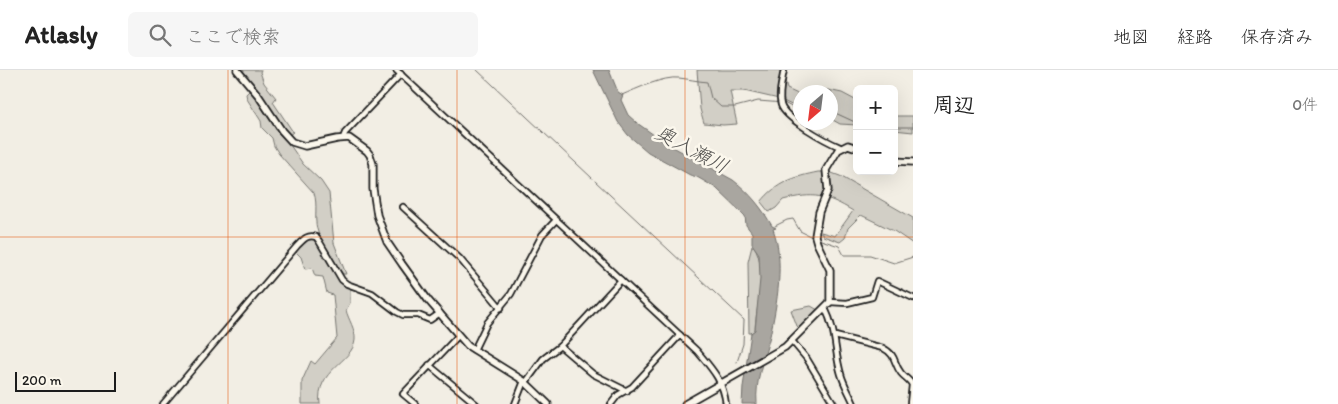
<!DOCTYPE html>
<html lang="ja">
<head>
<meta charset="utf-8">
<style>
	body { margin:0; font-family:Itim,"Klee One",sans-serif; background:#f6f6f6; color:#222 }
	.controls { position:absolute; right:15px; top:15px; display:grid; overflow:hidden; border-radius:8px; box-shadow:0 5px 20px #0002 }
	.controls button { width:45px; height:45px; display:grid; place-items:center; padding:0; border:0; border-bottom:1px solid #e0e0e0; background:#fff; color:#222; font:25px sans-serif }
	.compass { position:absolute; left:793px; top:15px; width:45px; height:45px; border-radius:50%; background:#fff; box-shadow:0 5px 20px #0002; rotate:208deg }
	.scale { position:absolute; left:15px; bottom:12px; width:101px; box-sizing:border-box; padding-left:5px; border:2px solid #1c1c1c; border-top:0; font-size:14px; line-height:18px; white-space:nowrap; color:#1c1c1c; -webkit-text-stroke:4px #fbf7ec; paint-order:stroke }
	.list { margin:0; padding:0; list-style:none }
	h2 { display:flex; justify-content:space-between; align-items:center; height:65px; margin:0; padding:0 20px; font-size:21px }
	h2 small { font-size:16px; font-weight:400; color:#767676 }
	.icon { flex:none; width:28px; height:28px; fill:none; stroke:currentColor; stroke-width:2; stroke-linecap:round; stroke-linejoin:round }
	.map { position:relative; flex:none; width:913px; height:334px; overflow:hidden }
	header { display:flex; align-items:center; gap:30px; box-sizing:border-box; height:70px; padding:0 25px; background:#fff; border-bottom:1px solid #e0e0e0 }
	header strong { font-size:24px }
	nav { display:flex; gap:28px; margin-inline-start:auto; font-size:18px }
	.search { width:350px; height:45px; background:#f6f6f6; display:flex; align-items:center; gap:12px; box-sizing:border-box; padding:0 18px; border-radius:8px; color:#767676; font-size:19px }
	main { display:flex }
	aside { flex:1; background:#fff }
	.map>svg:first-child { display:block }
	.green { fill:#d2cfc6; stroke:#777671 }
	.water { fill:#a9a6a0; stroke:#716f6b }
	.lines { fill:none; stroke-linecap:round; stroke-linejoin:round }
	.stream { stroke:#716f6b; stroke-width:1 }
	.minor-casing { stroke:#1c1c1c; stroke-width:8 }
	.major-casing { stroke:#1c1c1c; stroke-width:9 }
	.minor { stroke:#fbf7ec; stroke-width:4.5 }
	.major { stroke:#fbf7ec; stroke-width:5.5 }
	.grid { fill:none; stroke:#e8590c; stroke-width:1; stroke-opacity:0.55 }
	.labels { text-anchor:middle; stroke-width:5; stroke-linejoin:round; paint-order:stroke }
	.water-label { font-size:20px; font-style:italic; fill:#545351; stroke:#fbf7ec }
</style>
</head>
<body>
<header>
<strong>Atlasly</strong>
<div class="search"><svg class="icon" aria-label="search" viewBox="0 0 24 24"><circle cx="10" cy="10" r="6"/><path d="M15 15l6 6"/></svg>ここで検索</div>
<nav><a>地図</a><a>経路</a><a>保存済み</a></nav>
</header>
<main>
<div class="map">
<svg width="913" height="334" viewBox="0 0 913 334">
	<rect width="100%" height="100%" fill="#f2eee4"/>
	<filter id="ink" filterUnits="userSpaceOnUse"><feTurbulence type="fractalNoise" baseFrequency=".02" numOctaves="2"/><feDisplacementMap in="SourceGraphic" scale="10" xChannelSelector="R" yChannelSelector="G"/><feConvolveMatrix kernelMatrix="1 2 1 2 8 2 1 2 1" color-interpolation-filters="sRGB"/></filter>
	<g filter="url(#ink)">
		<!-- green -->
		<g class="green">
			<path d="M242,0H261L260,2L264,13L276,28L273,32L293,62L288,66Z"/>
			<path d="M697,0H782L787,19L800,25V39L779,29L744,21H730L737,54L723,55L704,53L700,39Z"/>
			<path d="M828,20L842,23L857,31V55L840,54L831,49V22H812Z"/>
			<path d="M249,21L252,23L279,64L290,75L303,94L321,111L329,123L334,173L346,204H343C333,191 321,175 317,159C314,147 318,135 314,123L279,84L274,76L272,68L262,58L261,51L247,29L246,24Z"/>
			<path d="M894,46H913V62L894,60Z"/>
			<path d="M818,102H829L840,106L913,148V174L894,161L861,145L848,158L845,168L840,172L823,166L821,162L835,166L853,141C826,125 814,122 783,130L776,138L769,142L761,132C777,112 794,107 818,102Z"/>
			<path d="M309,168L314,169L317,173L343,213L350,218V233L346,240C348,249 356,260 355,270C353,292 315,300 320,334H302V311L311,291L315,294L337,268L333,225L327,223L323,207L315,206L312,198L305,199L301,187L295,181Z"/>
			<path d="M752,176H754C768,200 756,234 755,260L751,263H749L748,192Z"/>
			<path d="M811,236L818,240L800,259L797,256L791,240Z"/>
		</g>
		<!-- water -->
		<path class="water" d="M593,0H609L618,22L623,25L621,30L628,45L637,53L664,72L733,110C750,123 762,138 772,156L776,158L773,159C785,191 777,234 770,266C764,289 755,310 757,334H742L743,317L751,263L755,260L760,209L759,184L752,174V163L746,155L745,146L716,118L697,107L690,105L648,82L628,65L618,52Z"/>
		<g class="lines">
			<!-- stream -->
			<g class="stream">
				<path d="M477,0L592,108"/>
				<path d="M622,25C636,19 664,6 679,8C688,9 697,11 707,12L711,28L721,37H735L758,31L784,33L801,42"/>
				<path d="M831,41L857,53"/>
				<path d="M894,57H913"/>
				<path d="M595,111L744,250L743,274L737,292"/>
				<path d="M775,156L787,150L793,149L800,161L814,168"/>
				<path d="M818,169L839,176L844,185H870L894,193L913,187"/>
			</g>
			<defs>
				<g id="minor">
					<path d="M396,0L697,281C712,299 723,310 726,334"/>
					<path d="M784,0C782,11 778,24 781,35C785,49 826,71 840,77"/>
					<path d="M343,68L345,63L401,4"/>
					<path d="M403,137L460,189L501,238"/>
					<path d="M830,232L847,233L872,227L877,211L913,228"/>
					<path d="M825,238C837,262 834,281 841,304C844,315 850,324 854,334"/>
					<path d="M835,266L883,278C897,285 893,293 901,303C905,308 910,310 912,315L910,334"/>
					<path d="M792,271L807,289L834,334"/>
					<path d="M560,276L593,304L627,321"/>
					<path d="M474,280L487,253L511,224L542,165L556,150"/>
					<path d="M429,295L476,334"/>
					<path d="M526,312L543,289L560,276L621,210"/>
					<path d="M163,334L297,176C303,170 307,164 316,167L319,171L342,210L347,214L372,223L397,242L403,245H418L430,250L440,243"/>
					<path d="M415,334L403,324L458,266"/>
					<path d="M515,334L524,311"/>
					<path d="M611,334L618,325L632,317L680,265"/>
				</g>
				<g id="major">
					<path d="M237,0L258,25L282,61L292,72L305,76L337,69L349,68L367,81L370,85L373,94V119L377,145L387,172L402,194L428,230L468,276L524,311L548,334"/>
					<path d="M894,91L913,92"/>
					<path d="M685,334L785,277L830,232V200L817,173L815,166L819,142L828,120L826,100L838,80L848,75L857,78"/>
				</g>
			</defs>
			<!-- minor casing -->
			<use href="#minor" class="minor-casing"/>
			<!-- major casing -->
			<use href="#major" class="major-casing"/>
			<!-- minor -->
			<use href="#minor" class="minor"/>
			<!-- major -->
			<use href="#major" class="major"/>
		</g>
	</g>
	<!-- grid -->
	<path class="grid" d="M228,0V334M457,0V334M685,0V334M0,167H913"/>
	<g class="labels">
		<!-- water labels -->
		<g class="water-label">
			<text transform="translate(692 79) rotate(28)" y="7">奥入瀬川</text>
		</g>
	</g>
</svg>
<div class="controls">
<button>+</button>
<button>−</button>
</div>
<svg class="compass" viewBox="-18 -18 36 36"><path d="M0-13l5 13h-10z" fill="#e53935"/><path d="M0 13l5-13h-10z" fill="#767676"/></svg>
<div class="scale">200 m</div>
</div>
<aside>
<h2>周辺<small>0件</small></h2>
<ul class="list">
</ul>
</aside>
</main>
</body>
</html>
